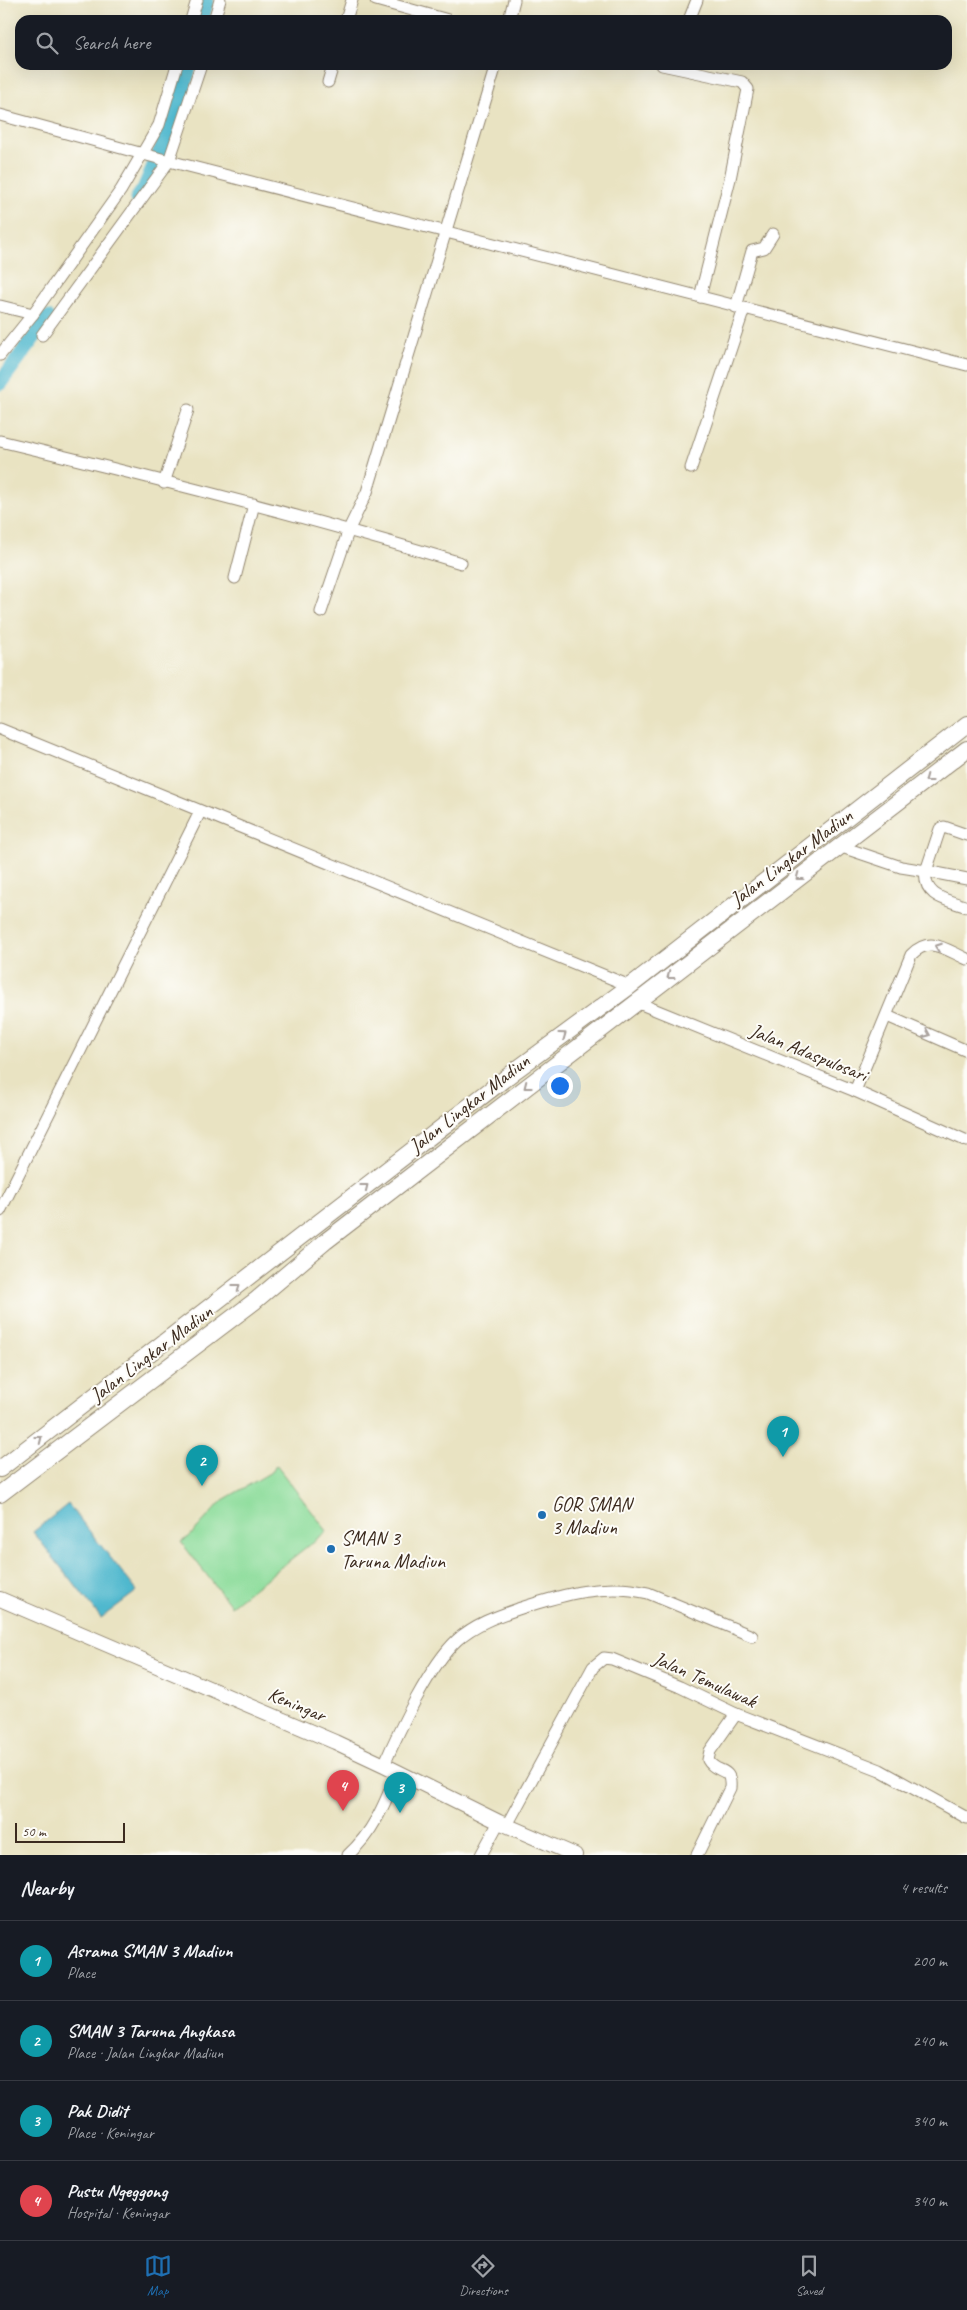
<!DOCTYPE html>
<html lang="en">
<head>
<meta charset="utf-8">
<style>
	body { margin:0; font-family:Caveat,sans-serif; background:#20242c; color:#f1f3f6 }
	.scale { position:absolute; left:15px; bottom:12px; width:110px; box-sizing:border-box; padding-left:5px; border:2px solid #3b2a1e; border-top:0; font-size:14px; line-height:18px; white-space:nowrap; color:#3b2a1e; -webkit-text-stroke:4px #fdfcf7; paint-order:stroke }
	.you { position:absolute; left:559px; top:1085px; width:18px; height:18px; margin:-12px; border:4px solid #fff; border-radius:50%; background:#1a73e8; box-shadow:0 0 0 8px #1a73e833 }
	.badge { display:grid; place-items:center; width:32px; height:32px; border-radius:50%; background:#1f6fb2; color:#fff; font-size:16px; font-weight:700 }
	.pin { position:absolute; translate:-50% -41px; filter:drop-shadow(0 1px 2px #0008) }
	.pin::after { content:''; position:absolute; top:26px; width:18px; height:15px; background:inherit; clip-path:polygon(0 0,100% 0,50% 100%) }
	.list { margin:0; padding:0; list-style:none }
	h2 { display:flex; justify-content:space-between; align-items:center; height:65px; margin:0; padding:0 20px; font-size:21px }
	h2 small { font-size:16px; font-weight:400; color:#9ea1a6 }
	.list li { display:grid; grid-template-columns:32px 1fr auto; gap:15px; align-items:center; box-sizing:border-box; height:80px; padding:0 20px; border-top:1px solid #363941 }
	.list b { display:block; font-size:19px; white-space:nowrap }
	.list p { margin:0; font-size:16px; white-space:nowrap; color:#9ea1a6 }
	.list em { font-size:16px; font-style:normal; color:#9ea1a6 }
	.icon { flex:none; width:28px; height:28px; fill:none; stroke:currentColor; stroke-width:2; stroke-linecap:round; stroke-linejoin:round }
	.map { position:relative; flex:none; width:967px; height:1855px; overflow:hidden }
	.search { position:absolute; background:#171b24; box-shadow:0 5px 20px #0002; left:15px; right:15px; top:15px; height:55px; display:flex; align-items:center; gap:12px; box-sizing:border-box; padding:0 18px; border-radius:15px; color:#9ea1a6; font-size:19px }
	.sheet { height:385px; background:#171b24 }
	nav { display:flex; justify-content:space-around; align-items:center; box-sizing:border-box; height:70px; border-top:1px solid #363941; background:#171b24; font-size:14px; color:#9ea1a6 }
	nav a { display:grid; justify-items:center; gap:2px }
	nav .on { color:#1f6fb2 }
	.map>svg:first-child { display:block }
	.green { fill:#8edd9c; stroke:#64845d }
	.water { fill:#50b8ce; stroke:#467176 }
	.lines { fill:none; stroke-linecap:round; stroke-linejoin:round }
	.canal { stroke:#50b8ce; stroke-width:15 }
	.minor-casing { stroke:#928670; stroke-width:13 }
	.tertiary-casing { stroke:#928670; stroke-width:16 }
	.secondary-casing { stroke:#928670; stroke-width:18 }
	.minor { stroke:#fff; stroke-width:11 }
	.tertiary { stroke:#fff; stroke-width:14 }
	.secondary { stroke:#fff; stroke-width:16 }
	.oneway { stroke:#a79f9a }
	.poi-dot { fill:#1f6fb2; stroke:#fdfcf7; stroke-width:2 }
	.labels { text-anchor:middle; stroke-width:4; stroke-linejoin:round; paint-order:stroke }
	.street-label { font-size:20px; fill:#3b2a1e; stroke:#fdfcf7 }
	.poi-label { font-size:20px; fill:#3b2a1e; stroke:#fdfcf7; text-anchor:start }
</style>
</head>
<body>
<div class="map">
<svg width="967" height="1855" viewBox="0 0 967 1855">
	<rect width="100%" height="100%" fill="#fdfcf7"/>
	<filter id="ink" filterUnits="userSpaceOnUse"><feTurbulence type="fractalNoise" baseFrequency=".02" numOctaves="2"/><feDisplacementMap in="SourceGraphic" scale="10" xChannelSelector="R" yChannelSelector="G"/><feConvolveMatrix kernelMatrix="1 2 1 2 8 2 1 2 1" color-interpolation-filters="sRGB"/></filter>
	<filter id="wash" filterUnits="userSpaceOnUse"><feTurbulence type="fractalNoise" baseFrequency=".0096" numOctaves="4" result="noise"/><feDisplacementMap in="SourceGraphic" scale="20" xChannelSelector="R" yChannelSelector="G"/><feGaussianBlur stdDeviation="1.12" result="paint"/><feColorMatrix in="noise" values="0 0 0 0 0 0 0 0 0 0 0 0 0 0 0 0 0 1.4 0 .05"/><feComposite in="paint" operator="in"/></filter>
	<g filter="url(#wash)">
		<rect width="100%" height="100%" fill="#e9e3c2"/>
		<!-- green -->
		<path class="green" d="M276,1465L327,1531L231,1606L181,1542L189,1537L223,1500L273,1471Z"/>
		<!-- water -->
		<path class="water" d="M68,1504L137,1591L101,1618L33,1532Z"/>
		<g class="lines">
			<!-- canal -->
			<g class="canal">
				<path d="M202,20L207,0"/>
				<path d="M137,199L144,189L178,109L190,65"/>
				<path d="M0,383L48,318"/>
			</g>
		</g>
	</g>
	<g filter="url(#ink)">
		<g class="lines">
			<defs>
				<g id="minor">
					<path d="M376,0L448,20"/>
					<path d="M191,20L197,0"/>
					<path d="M214,20L220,0"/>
					<path d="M346,20L352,0"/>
					<path d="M509,20L514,0"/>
					<path d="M689,20L697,0"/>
					<path d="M662,65L742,82L748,89L730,179L700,297"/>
					<path d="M328,82L333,65"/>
					<path d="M0,115L169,161L967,365"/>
					<path d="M0,306L33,314"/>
					<path d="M736,307L752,251L764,248L773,234"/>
					<path d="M42,335L169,161L201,65"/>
					<path d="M0,355L33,314L121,190L159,125L177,65"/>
					<path d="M0,441C155,478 309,517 461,563"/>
					<path d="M691,468L744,309"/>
					<path d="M164,483L188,410"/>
					<path d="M235,578L254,504"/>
					<path d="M321,612L349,529L367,492L496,65"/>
					<path d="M0,729L630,986"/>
					<path d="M839,846L901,867L926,871L940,829L944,827L967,835"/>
					<path d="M967,879L926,871C922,897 948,900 967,907"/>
					<path d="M636,1002L855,1091L967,1141"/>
					<path d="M887,1016L967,1051"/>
					<path d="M855,1091L911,955C930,935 946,950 967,959"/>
					<path d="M0,1211L200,812"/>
					<path d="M384,1765C399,1730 430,1665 457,1640C476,1623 498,1616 521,1608C562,1595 605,1582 648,1593L752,1636"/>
					<path d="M507,1825L593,1667L604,1658L612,1659L680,1687L736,1714L880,1770L967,1818"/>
					<path d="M348,1855C374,1832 385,1803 398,1771"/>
					<path d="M481,1855L499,1822"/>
					<path d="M697,1855L730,1788C732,1765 716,1775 708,1760L710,1751L736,1714"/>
				</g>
				<path id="tertiary" d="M0,1599L335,1742L384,1765L499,1822L575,1855"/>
				<g id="secondary">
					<path d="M0,1469L516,1070L630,986L967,724"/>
					<path d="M0,1494L255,1301L326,1241L967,749"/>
				</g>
			</defs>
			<!-- minor casing -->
			<use href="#minor" class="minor-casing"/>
			<!-- tertiary casing -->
			<use href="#tertiary" class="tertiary-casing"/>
			<!-- secondary casing -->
			<use href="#secondary" class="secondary-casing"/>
			<!-- minor -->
			<use href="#minor" class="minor"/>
			<!-- tertiary -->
			<use href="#tertiary" class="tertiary"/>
			<!-- secondary -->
			<use href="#secondary" class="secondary"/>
		</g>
		<!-- one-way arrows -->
		<defs><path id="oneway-chevron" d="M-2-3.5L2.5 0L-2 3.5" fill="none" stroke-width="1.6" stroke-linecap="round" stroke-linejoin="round" transform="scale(1.25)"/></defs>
		<g class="oneway">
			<use href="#oneway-chevron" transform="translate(928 779) rotate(143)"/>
			<use href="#oneway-chevron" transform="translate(799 877) rotate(143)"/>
			<use href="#oneway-chevron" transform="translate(938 947) rotate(-160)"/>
			<use href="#oneway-chevron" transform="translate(670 976) rotate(143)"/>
			<use href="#oneway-chevron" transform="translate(927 1034) rotate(23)"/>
			<use href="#oneway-chevron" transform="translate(563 1035) rotate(-36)"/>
			<use href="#oneway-chevron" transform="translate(527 1086) rotate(142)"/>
			<use href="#oneway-chevron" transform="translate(365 1187) rotate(-38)"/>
			<use href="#oneway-chevron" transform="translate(237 1287) rotate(-38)"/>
			<use href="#oneway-chevron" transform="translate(39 1439) rotate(-38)"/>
		</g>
	</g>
	<!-- markers -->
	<g class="poi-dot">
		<circle cx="542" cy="1515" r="5"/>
		<circle cx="331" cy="1549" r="5"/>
	</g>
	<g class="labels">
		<!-- street labels -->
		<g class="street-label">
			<text transform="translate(791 857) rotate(-37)" y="7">Jalan Lingkar Madiun</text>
			<text transform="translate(809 1052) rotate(22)" y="7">Jalan Adaspulosari</text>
			<text transform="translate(469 1103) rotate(-38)" y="7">Jalan Lingkar Madiun</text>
			<text transform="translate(151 1353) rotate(-37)" y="7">Jalan Lingkar Madiun</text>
			<text transform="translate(705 1679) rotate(24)" y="7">Jalan Temulawak</text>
			<text transform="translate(297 1704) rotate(23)" y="7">Keningar</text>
		</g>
		<!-- poi labels -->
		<g class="poi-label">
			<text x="552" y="1511">GOR SMAN<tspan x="552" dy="23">3 Madiun</tspan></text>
			<text x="341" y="1545">SMAN 3<tspan x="341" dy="23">Taruna Madiun</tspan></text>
		</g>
	</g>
</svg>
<div class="scale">50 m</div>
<div class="you"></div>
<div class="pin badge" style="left:783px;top:1457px;background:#0f9aa8">1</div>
<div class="pin badge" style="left:202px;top:1486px;background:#0f9aa8">2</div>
<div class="pin badge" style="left:400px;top:1813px;background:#0f9aa8">3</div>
<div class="pin badge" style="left:343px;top:1811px;background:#e0444e">4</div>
<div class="search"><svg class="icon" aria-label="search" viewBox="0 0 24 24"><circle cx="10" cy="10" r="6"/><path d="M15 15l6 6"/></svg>Search here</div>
</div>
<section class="sheet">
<h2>Nearby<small>4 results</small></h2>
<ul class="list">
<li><span class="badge" style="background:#0f9aa8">1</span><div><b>Asrama SMAN 3 Madiun</b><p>Place</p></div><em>200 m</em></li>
<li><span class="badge" style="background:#0f9aa8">2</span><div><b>SMAN 3 Taruna Angkasa</b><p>Place · Jalan Lingkar Madiun</p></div><em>240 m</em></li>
<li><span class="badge" style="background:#0f9aa8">3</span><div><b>Pak Didit</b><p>Place · Keningar</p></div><em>340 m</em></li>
<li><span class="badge" style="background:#e0444e">4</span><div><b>Pustu Ngeggong</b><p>Hospital · Keningar</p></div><em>340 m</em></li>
</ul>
</section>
<nav>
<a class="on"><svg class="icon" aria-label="map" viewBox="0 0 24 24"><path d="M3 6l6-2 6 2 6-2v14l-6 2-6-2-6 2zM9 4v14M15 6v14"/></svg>Map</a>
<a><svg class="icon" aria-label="directions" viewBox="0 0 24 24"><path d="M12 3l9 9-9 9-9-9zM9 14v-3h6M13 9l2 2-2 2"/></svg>Directions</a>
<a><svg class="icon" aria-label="saved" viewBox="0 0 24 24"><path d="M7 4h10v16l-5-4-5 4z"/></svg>Saved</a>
</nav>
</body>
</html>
